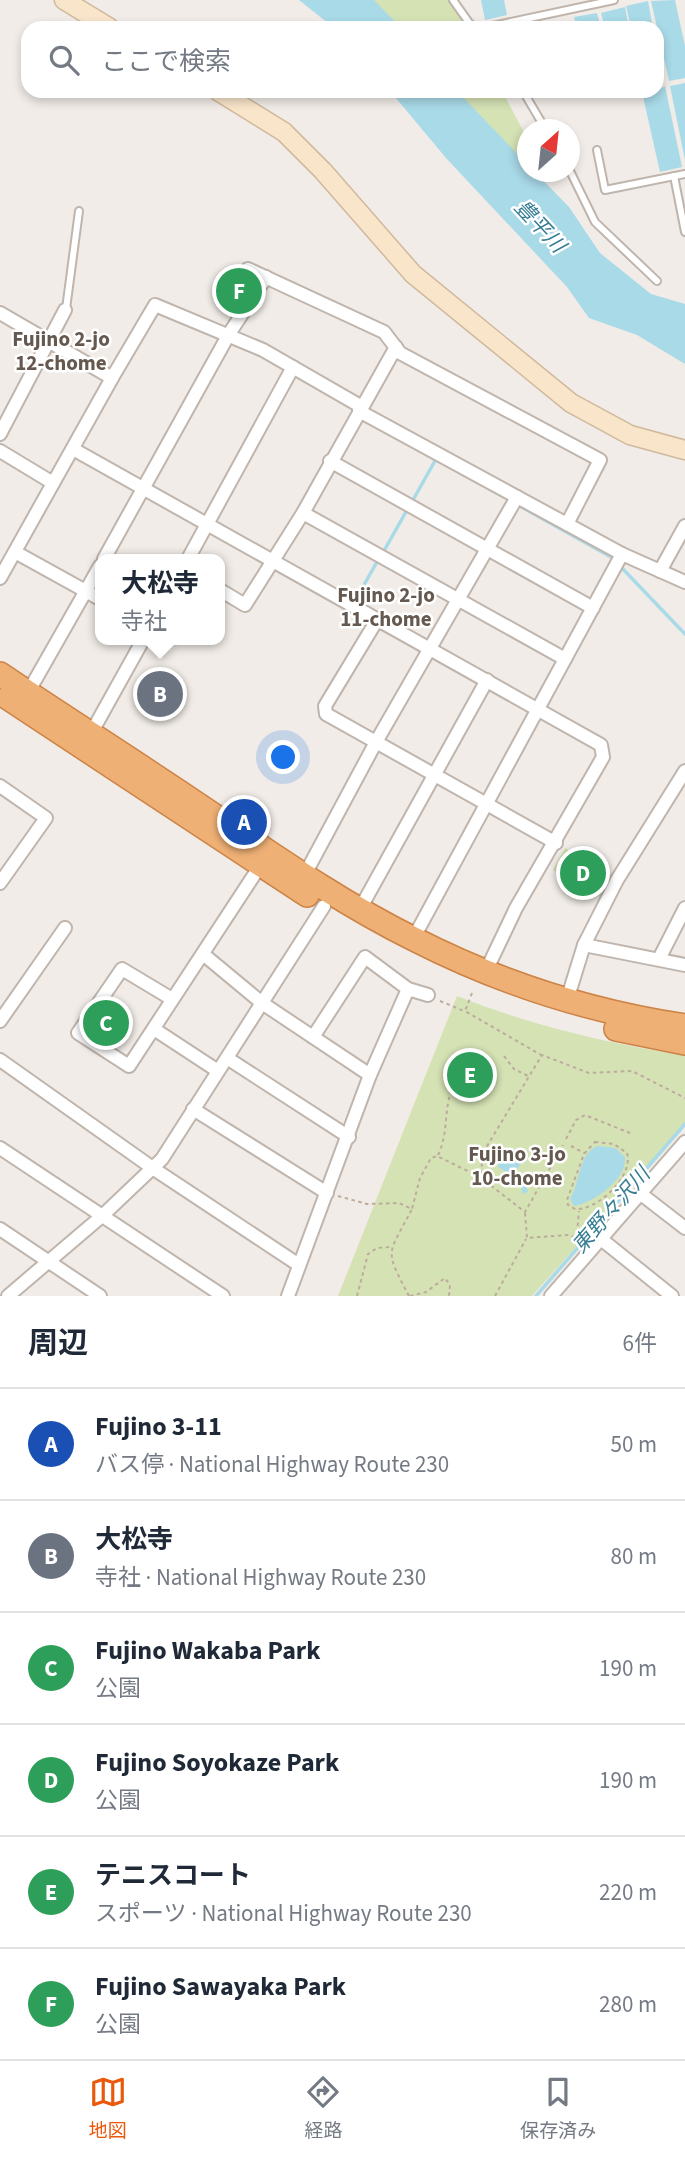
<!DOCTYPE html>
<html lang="ja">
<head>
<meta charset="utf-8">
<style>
	body { margin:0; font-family:"Source Sans 3","Noto Sans JP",sans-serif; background:#f6f6f7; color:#1f2937 }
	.compass { position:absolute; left:517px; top:119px; width:63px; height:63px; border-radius:50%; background:#fff; box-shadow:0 4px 10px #0003; rotate:27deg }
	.you { position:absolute; left:284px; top:758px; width:24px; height:24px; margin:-18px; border:5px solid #fff; border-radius:50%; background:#1a73e8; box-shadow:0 0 0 10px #1a73e833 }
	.badge { display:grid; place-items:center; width:46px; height:46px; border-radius:50%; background:#ea580c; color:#fff; font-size:23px; font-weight:700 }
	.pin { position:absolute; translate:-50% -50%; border:4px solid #fff; box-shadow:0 2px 7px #0006 }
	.popup { position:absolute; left:95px; top:554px; width:130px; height:91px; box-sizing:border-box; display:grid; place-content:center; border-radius:14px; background:#fff; filter:drop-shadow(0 2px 5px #0005); font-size:23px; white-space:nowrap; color:#747a83 }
	.popup b { font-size:26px; color:#1f2937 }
	.popup::after { content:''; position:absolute; left:50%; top:100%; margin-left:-14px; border:14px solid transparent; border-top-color:#fff }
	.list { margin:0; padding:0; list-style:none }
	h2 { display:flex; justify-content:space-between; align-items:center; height:91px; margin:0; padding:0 28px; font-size:30px }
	h2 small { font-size:23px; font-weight:400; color:#747a83 }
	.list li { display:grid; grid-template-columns:46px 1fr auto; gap:21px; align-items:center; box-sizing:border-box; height:112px; padding:0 28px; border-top:2px solid #e0e1e3 }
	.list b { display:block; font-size:26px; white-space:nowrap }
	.list p { margin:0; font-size:23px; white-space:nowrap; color:#747a83 }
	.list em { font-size:23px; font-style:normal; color:#747a83 }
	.icon { flex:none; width:38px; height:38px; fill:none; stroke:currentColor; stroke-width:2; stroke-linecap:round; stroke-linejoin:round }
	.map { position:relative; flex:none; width:685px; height:1296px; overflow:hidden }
	.search { position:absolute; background:#fff; box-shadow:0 4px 10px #0003; left:21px; right:21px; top:21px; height:77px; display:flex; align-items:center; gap:18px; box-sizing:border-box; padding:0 24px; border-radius:21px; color:#747a83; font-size:26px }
	.sheet { height:763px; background:#fff }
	nav { display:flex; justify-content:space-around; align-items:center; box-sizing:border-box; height:98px; border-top:2px solid #e0e1e3; background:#fff; font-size:19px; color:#747a83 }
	nav a { display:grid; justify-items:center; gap:4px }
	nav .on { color:#ea580c }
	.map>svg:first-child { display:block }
	.green { fill:#d5e2b4 }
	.water { fill:#a9dae8 }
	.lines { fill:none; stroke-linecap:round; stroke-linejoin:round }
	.stream { stroke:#a9dae8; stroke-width:3.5 }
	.lane-casing { stroke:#bfb5ad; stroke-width:10 }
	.street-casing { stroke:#bfb5ad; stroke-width:16 }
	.secondary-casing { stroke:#d0b99d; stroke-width:21 }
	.highway-casing { stroke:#cd8346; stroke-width:26 }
	.path { stroke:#bcac9d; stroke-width:2; stroke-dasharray:3.5 3.5; stroke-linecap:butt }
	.lane { stroke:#fff; stroke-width:6 }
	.street { stroke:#fff; stroke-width:12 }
	.secondary { stroke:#f9e5ca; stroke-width:18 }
	.highway { stroke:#efb075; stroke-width:23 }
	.labels { text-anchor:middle; stroke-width:5; stroke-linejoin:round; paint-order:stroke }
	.water-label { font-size:21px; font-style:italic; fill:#377e95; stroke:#fff }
	.neighbourhood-label { font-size:21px; font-weight:bold; fill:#65584f; stroke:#fff }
</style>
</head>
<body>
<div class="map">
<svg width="685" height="1296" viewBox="0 0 685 1296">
	<rect width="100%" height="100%" fill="#f1ece7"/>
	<!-- green -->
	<g class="green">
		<path d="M354,0H453L468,28H383Z"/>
		<path d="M447,91H502L527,138V169Z"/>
		<path d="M240,276L254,282L239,308L223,300Z"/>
		<path d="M565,848L612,875L600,897L553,870Z"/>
		<path d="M457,996C530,1025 608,1044 685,1055V1126L532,1296H338Z"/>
		<path d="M106,1004L125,1016L106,1042L88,1031Z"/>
	</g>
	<!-- water -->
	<g class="water">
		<path d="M299,0H374L401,28H334Z"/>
		<path d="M481,0H504L507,15L485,20Z"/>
		<path d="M675,0L685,46V78L669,81L651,1Z"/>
		<path d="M648,1L653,28H631L626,6Z"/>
		<path d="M625,7L629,28H605L601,13Z"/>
		<path d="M597,13L601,28H577L574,17Z"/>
		<path d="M685,83V160L670,86Z"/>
		<path d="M665,86L682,167L660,172L642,92L657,91Z"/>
		<path d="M390,91H457L527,164L528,172H535L569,207L600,253L651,294L685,304V364L637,335L589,318L567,287L446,158Z"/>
		<path d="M597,1146L615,1148L625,1157C627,1180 593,1203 574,1206L570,1199C580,1183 578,1155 597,1146Z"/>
		<path d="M502,1147L507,1151L518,1149L526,1155V1163H521L516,1171L524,1179L528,1192L523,1194L518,1179L498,1167Z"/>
	</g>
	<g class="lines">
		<!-- stream -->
		<g class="stream">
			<path d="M464,475L506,498"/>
			<path d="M413,500L436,459L439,461"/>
			<path d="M518,505L611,557"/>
			<path d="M385,549L407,510"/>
			<path d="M621,567L685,634"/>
			<path d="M355,601L378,560"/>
			<path d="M536,1296L685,1124"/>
		</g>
		<defs>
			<g id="lane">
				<path d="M453,0L470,24L478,28"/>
				<path d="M483,28L614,0"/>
				<path d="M523,91L546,130"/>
				<path d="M597,150L605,190L685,174"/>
				<path d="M570,171L595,222L657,281"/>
				<path d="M674,176L685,232"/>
				<path d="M66,309L79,211"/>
			</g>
			<g id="street">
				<path d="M248,269L384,332L400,353L600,460L567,524"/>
				<path d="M0,313L112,378L0,578"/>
				<path d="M112,378L155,305L263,350L362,407"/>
				<path d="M359,411L622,554L685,582"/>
				<path d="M0,434L65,310"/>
				<path d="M73,449L601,745L603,757L516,908L486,971"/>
				<path d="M0,451L53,483"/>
				<path d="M330,461L593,608"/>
				<path d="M303,513L565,659"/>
				<path d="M15,552L100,599"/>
				<path d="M104,559L229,334L266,277"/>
				<path d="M188,559L293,367"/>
				<path d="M660,571L685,526"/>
				<path d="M220,590L245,605L303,513L396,347"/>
				<path d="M377,620L325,706L326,714L556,843"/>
				<path d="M26,696L100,566"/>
				<path d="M89,737L143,640"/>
				<path d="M0,786L46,818L0,883"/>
				<path d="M303,878L376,742L517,497"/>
				<path d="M360,909L487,680"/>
				<path d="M413,939L622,554"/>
				<path d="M584,945L685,965"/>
				<path d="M203,954L262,1003L370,1075"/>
				<path d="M659,959L685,908"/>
				<path d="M172,999L122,969L78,1033L129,1066L260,866"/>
				<path d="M567,1000L584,945L617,880L685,771"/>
				<path d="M0,1021L65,928"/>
				<path d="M154,1029L218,1071"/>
				<path d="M313,1037L365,957L408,989L428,995"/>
				<path d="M227,1058L349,1137"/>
				<path d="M0,1060L154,1169L299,1265"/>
				<path d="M193,1109L327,1193"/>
				<path d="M0,1148L223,1296"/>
				<path d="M641,1194L685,1228"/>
				<path d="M0,1229L100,1296"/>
				<path d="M601,1239L672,1296"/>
				<path d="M8,1296L102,1216L162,1159L324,906"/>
				<path d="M288,1296L370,1075L408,989"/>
				<path d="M551,1296L685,1142"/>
			</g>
			<g id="secondary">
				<path d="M64,0L110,28"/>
				<path d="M218,91L284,132L323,171L413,274L571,403L630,435L685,450"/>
			</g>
			<g id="highway">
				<path d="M0,674C64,717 130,759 194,802C266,850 337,901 414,939C498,982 592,1012 685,1026"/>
				<path d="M8,698L307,895"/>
				<path d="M616,1029L685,1043"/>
			</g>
		</defs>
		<!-- lane casing -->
		<use href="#lane" class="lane-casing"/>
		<!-- street casing -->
		<use href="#street" class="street-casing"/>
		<!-- secondary casing -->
		<use href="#secondary" class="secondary-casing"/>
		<!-- highway casing -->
		<use href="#highway" class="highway-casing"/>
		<!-- path -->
		<g class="path">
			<path d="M472,993L465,1011L541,1055"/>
			<path d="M440,1001L464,1011"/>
			<path d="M504,1056L514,1069L528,1076"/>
			<path d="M566,1139L576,1120L585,1115L630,1133"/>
			<path d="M595,1142L614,1144L627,1153C634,1176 597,1211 575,1209L568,1205L567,1200L584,1154Z"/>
			<path d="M571,1146L584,1153"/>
			<path d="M438,1155C449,1133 443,1109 453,1086"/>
			<path d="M480,1177L525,1212L563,1145"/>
			<path d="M338,1196L367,1204L399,1203L412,1209L420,1178L431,1158L437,1156L480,1177L484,1151L542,1055L589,1073L632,1071L685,1098"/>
			<path d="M525,1213L527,1238L568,1235L583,1239"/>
			<path d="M577,1233L579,1211"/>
			<path d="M357,1296L368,1254L377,1248L391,1247"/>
			<path d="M409,1296C384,1248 387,1257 412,1209"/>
			<path d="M410,1296L426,1292L445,1278L450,1285L449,1296"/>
			<path d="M495,1296L526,1239"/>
		</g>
		<!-- lane -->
		<use href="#lane" class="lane"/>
		<!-- street -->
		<use href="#street" class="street"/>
		<!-- secondary -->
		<use href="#secondary" class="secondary"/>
		<!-- highway -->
		<use href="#highway" class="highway"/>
	</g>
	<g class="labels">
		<!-- water labels -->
		<g class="water-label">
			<text transform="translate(540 226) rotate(47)" y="7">豊平川</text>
			<text transform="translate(611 1210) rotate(-49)" y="7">東野々沢川</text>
		</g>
		<!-- neighbourhood labels -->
		<g class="neighbourhood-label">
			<text x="61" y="346">Fujino 2-jo<tspan x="61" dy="24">12-chome</tspan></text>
			<text x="386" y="602">Fujino 2-jo<tspan x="386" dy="24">11-chome</tspan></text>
			<text x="517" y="1161">Fujino 3-jo<tspan x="517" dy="24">10-chome</tspan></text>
		</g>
	</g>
</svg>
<svg class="compass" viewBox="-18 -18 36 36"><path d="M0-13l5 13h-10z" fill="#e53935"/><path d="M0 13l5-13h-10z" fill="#747a83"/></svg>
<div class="you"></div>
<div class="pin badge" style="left:244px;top:822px;background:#1a4fb4">A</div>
<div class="pin badge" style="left:160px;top:694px;background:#6b7280">B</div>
<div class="popup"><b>大松寺</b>寺社</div>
<div class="pin badge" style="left:106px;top:1023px;background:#2e9e5b">C</div>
<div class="pin badge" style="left:583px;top:873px;background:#2e9e5b">D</div>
<div class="pin badge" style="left:470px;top:1075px;background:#2e9e5b">E</div>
<div class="pin badge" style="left:239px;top:291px;background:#2e9e5b">F</div>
<div class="search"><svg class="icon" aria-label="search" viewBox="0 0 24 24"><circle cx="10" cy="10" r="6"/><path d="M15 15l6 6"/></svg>ここで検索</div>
</div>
<section class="sheet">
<h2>周辺<small>6件</small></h2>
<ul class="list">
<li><span class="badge" style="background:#1a4fb4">A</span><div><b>Fujino 3-11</b><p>バス停 · National Highway Route 230</p></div><em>50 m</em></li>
<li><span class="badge" style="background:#6b7280">B</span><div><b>大松寺</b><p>寺社 · National Highway Route 230</p></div><em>80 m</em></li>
<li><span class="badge" style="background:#2e9e5b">C</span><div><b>Fujino Wakaba Park</b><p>公園</p></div><em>190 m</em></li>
<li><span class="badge" style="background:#2e9e5b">D</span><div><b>Fujino Soyokaze Park</b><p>公園</p></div><em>190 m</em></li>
<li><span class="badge" style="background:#2e9e5b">E</span><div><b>テニスコート</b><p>スポーツ · National Highway Route 230</p></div><em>220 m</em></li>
<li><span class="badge" style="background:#2e9e5b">F</span><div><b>Fujino Sawayaka Park</b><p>公園</p></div><em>280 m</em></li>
</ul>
</section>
<nav>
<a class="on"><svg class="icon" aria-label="map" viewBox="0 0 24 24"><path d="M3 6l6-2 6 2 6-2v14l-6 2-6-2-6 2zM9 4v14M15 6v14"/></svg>地図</a>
<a><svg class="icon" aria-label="directions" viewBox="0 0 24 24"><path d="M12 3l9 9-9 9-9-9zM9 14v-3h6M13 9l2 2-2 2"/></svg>経路</a>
<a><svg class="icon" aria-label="saved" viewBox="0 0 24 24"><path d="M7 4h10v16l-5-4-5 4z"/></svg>保存済み</a>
</nav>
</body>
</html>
